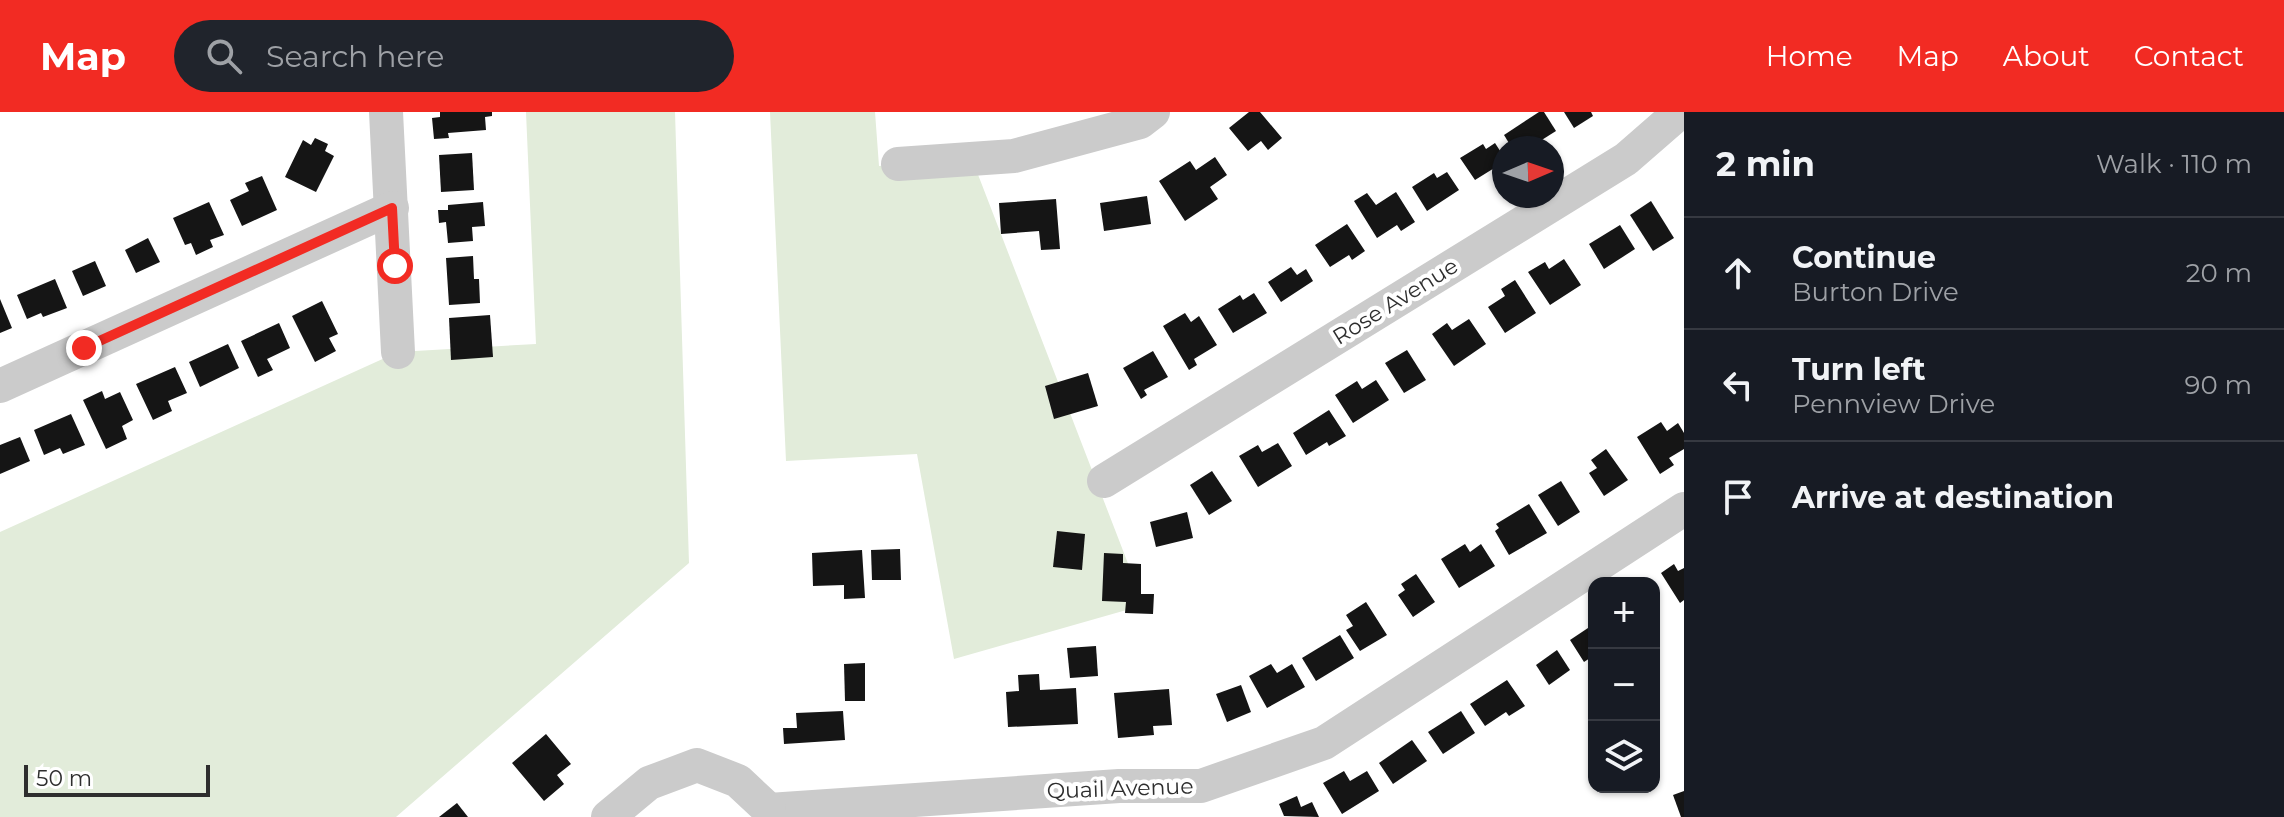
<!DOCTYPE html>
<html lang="en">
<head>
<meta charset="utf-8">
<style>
	body { margin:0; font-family:Montserrat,sans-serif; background:#20242c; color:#f1f3f6 }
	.controls { position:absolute; right:24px; bottom:24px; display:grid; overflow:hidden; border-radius:16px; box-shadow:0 2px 6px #0004 }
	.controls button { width:72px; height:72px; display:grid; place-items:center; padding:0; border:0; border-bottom:2px solid #363941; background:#171b24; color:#f1f3f6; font:40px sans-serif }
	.compass { position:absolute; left:1492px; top:24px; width:72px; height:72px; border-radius:50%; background:#171b24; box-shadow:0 2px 6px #0004; rotate:88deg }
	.scale { position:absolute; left:24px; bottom:20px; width:186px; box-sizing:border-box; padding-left:8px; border:4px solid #2e2e2e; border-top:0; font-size:22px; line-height:28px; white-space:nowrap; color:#2e2e2e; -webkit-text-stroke:6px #fff; paint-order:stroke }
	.stop { position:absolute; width:24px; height:24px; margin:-18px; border:6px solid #f22b23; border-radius:50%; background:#fff }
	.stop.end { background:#f22b23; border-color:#fff; box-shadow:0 2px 8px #0008 }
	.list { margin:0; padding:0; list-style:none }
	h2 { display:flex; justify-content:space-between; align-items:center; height:104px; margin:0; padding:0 32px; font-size:34px }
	h2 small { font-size:26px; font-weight:400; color:#9ea1a6 }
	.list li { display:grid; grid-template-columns:52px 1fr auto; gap:24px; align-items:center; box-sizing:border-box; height:112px; padding:0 32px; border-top:2px solid #363941 }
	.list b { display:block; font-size:30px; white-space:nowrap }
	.list p { margin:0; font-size:26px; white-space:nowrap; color:#9ea1a6 }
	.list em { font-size:26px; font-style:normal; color:#9ea1a6 }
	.icon { flex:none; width:44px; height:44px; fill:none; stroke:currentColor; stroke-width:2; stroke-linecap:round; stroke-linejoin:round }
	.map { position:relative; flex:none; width:1684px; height:705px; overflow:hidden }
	header { display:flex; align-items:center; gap:48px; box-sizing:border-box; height:112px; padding:0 40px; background:#f22b23; color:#fff }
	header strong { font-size:38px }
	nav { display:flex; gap:44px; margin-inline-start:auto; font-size:28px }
	.search { width:560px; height:72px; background:#20242c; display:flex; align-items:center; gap:20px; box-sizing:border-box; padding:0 28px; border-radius:44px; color:#9ea1a6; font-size:30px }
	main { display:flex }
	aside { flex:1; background:#171b24 }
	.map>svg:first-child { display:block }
	.green { fill:#e2ecda }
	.building { fill:#151515 }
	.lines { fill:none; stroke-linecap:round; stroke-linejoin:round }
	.minor { stroke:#cbcbcb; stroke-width:34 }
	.route { stroke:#f22b23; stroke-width:10 }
	.labels { text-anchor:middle; stroke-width:8; stroke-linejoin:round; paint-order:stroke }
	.street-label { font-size:22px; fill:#2e2e2e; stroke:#fff }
</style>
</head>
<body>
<header>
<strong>Map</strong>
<div class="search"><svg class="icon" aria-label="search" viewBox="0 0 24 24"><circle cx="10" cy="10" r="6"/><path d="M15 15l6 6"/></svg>Search here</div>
<nav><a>Home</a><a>Map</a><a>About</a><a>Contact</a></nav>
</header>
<main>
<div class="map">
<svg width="1684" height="705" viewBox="0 0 1684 705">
	<rect width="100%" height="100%" fill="#fff"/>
	<!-- green -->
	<g class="green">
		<path d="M526,0H675L689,451L396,705H0V420L398,240L536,232Z"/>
		<path d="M770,0H875L879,54L972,47L1144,493L954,547L917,342L786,349Z"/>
	</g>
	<!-- building -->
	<g class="building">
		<path d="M440,0H492V4L485,5L486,18L448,21L449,26L434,27L432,6L440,5Z"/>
		<path d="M1249,0H1260L1282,26L1268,38L1261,29L1248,39L1229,16Z"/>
		<path d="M1539,0H1544L1556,19L1529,36H1512L1504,23Z"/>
		<path d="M1564,0H1591L1593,4L1574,16Z"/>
		<path d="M315,26L328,32L325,39L334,44L316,80L285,65L303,28L311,33Z"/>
		<path d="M1495,31L1504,45V50L1475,68L1460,46L1483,32L1486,37Z"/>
		<path d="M472,41L474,78L441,80L439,43Z"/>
		<path d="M1215,45L1227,63L1210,75L1218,87L1185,109L1159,69L1190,49L1196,58Z"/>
		<path d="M1447,60L1459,78L1427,99L1412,75L1434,61L1437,66Z"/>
		<path d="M262,64L277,98L242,114L230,88L249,79L245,71Z"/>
		<path d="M1396,80L1415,110L1401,119L1397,113L1377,126L1354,89L1367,81L1376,93Z"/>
		<path d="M1147,84L1151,112L1104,119L1100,91Z"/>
		<path d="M1056,87L1060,137L1041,138L1039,119L1001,122L999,91Z"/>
		<path d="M1651,89L1674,126L1653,139L1630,103Z"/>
		<path d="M209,90L224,123L210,128L213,135L196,143L191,131L185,133L173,106Z"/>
		<path d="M483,90L485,114L472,115L473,129L448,131L446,110L439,111L438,98H448V93Z"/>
		<path d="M1347,112L1365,139L1352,148L1349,143L1330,155L1315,133Z"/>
		<path d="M1620,113L1635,137L1604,157L1589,132Z"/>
		<path d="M148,126L160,150L136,161L125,138Z"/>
		<path d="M473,144L474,167H479L480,191L449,193L446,146Z"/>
		<path d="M1564,147L1581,173L1550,193L1528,160L1545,150L1549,157Z"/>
		<path d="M95,149L106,174L83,184L72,159Z"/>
		<path d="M1291,155L1297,163L1306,157L1313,169L1281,190L1268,170Z"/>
		<path d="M55,167L67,196L43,205L41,201L27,207L17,183Z"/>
		<path d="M1515,168L1536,201L1505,221L1488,195L1505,184L1501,177Z"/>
		<path d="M1254,181L1267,201L1233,221L1218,197L1240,183L1243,188Z"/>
		<path d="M0,187L12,216L0,221Z"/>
		<path d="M322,189L338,222L329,226L336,239L315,250L292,204Z"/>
		<path d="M1185,201L1191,210L1199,204L1217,233L1194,247L1197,253L1189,258L1163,214Z"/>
		<path d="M490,203L493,245L451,248L449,206Z"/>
		<path d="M1469,207L1486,232L1454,254L1432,222L1447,211L1452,218Z"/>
		<path d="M279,211L290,236L267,247L273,258L258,265L241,229Z"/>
		<path d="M228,232L239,256L200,275L189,250Z"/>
		<path d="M1407,238L1426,268L1404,281L1385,251Z"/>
		<path d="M1153,239L1168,265L1144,278L1147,283L1141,287L1123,256Z"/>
		<path d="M175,255L187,281L168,289L172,299L153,308L136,272Z"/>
		<path d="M1088,261L1098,294L1054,307L1045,274Z"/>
		<path d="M1376,268L1389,288L1353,311L1335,283L1357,269L1362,277Z"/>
		<path d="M102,279L105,287L120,280L133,308L122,314L127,327L106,337L83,288Z"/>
		<path d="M1329,298L1346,324L1329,334L1327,330L1306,343L1293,321Z"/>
		<path d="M71,302L85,333L63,342L60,336L44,343L34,318Z"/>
		<path d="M1661,310L1667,319L1678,311L1684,321V337L1669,346L1674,353L1660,362L1637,325Z"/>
		<path d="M20,325L30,349L0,362V333Z"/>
		<path d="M1278,331L1292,354L1258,375L1239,344L1258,333L1262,340Z"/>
		<path d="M1606,337L1628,368L1604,384L1589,361L1597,356L1591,348Z"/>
		<path d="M1212,359L1232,389L1209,403L1190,373Z"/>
		<path d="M1561,369L1580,400L1558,414L1538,383Z"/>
		<path d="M1529,392L1547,421L1509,443L1495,419L1499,416L1496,412Z"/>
		<path d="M1187,400L1193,426L1156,435L1150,410Z"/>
		<path d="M1057,419L1085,422L1082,458L1053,455Z"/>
		<path d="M1465,432L1470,440L1481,432L1495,454L1459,476L1441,447Z"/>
		<path d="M900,437L901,468H872L871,438Z"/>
		<path d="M862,438L865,486L844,487V473L813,474L812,441Z"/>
		<path d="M1104,441L1123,442V451L1141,452V482H1154L1153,502L1125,501L1126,490L1102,489Z"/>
		<path d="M1674,452L1678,459L1684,456V488L1680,491L1661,461Z"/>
		<path d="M1416,462L1435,490L1413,505L1398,483L1405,478L1401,472Z"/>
		<path d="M1366,490L1387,523L1360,539L1346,518L1353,514L1346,503Z"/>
		<path d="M1594,512V552L1590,546L1584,550L1570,528Z"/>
		<path d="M1340,523L1354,546L1316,569L1302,546Z"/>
		<path d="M1096,534L1098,564L1070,566L1067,536Z"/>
		<path d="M1557,538L1570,558L1549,573L1536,553Z"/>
		<path d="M865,551V589H845L844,552Z"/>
		<path d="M1271,552L1277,561L1292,552L1305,575L1267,596L1249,564Z"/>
		<path d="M1039,562L1040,578L1076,576L1078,612L1008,615L1006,580L1019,579L1018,563Z"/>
		<path d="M1507,568L1525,594L1509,604L1506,600L1485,614L1470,592Z"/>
		<path d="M1241,573L1251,600L1227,610L1216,582Z"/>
		<path d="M1169,577L1172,613L1153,614L1154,623L1118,626L1114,581Z"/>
		<path d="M843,599L845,628L784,632L783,616H797L796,601Z"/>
		<path d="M1461,599L1475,621L1443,642L1428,620Z"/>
		<path d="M546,622L571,652L557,663L564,672L544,689L512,651Z"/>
		<path d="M1412,628L1427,649L1393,672L1379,651Z"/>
		<path d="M1344,659L1350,669L1367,659L1379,679L1342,702L1323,671Z"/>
		<path d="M1684,679V705H1681L1673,683Z"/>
		<path d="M1297,684L1301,695L1312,690L1319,705L1284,704L1279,692Z"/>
		<path d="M457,691L468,705H439Z"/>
	</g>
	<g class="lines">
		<!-- minor -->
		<g class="minor">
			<path d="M386,0L398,240"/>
			<path d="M898,52L1014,44L1140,10L1153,0"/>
			<path d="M0,274L392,96"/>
			<path d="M1104,369L1626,47L1680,0"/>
			<path d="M769,698L1119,674H1201L1324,631L1684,397"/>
			<path d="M608,705L649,671L697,653L738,669L769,698V705"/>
		</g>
	</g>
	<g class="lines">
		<!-- route -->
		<path class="route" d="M84,236L392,96L395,154"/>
	</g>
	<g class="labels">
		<!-- street labels -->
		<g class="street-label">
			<text transform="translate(1395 189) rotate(-32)" y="8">Rose Avenue</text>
			<text transform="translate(1120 676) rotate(-2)" y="8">Quail Avenue</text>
		</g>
	</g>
</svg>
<div class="controls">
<button>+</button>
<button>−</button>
<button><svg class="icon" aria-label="layers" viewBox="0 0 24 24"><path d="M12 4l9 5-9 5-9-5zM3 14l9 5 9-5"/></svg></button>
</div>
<svg class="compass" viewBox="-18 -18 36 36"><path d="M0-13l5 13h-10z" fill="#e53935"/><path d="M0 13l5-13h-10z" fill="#9ea1a6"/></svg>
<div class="scale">50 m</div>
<div class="stop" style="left:395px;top:154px"></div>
<div class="stop end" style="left:84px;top:236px"></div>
</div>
<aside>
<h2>2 min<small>Walk · 110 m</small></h2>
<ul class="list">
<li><svg class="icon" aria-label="ahead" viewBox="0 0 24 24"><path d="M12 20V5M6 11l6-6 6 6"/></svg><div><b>Continue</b><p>Burton Drive</p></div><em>20 m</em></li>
<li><svg class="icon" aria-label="left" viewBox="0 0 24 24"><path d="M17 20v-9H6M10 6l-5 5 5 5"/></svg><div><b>Turn left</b><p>Pennview Drive</p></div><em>90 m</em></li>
<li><svg class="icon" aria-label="arrive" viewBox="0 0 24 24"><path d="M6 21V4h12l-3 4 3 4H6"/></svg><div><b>Arrive at destination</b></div></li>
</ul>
</aside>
</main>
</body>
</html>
